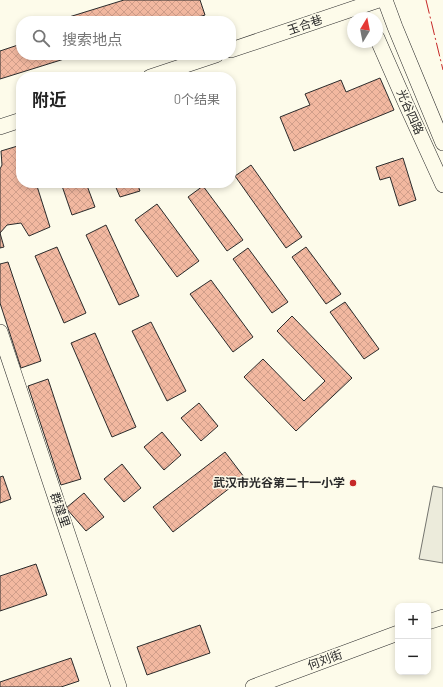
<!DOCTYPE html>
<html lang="zh">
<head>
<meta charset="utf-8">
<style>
	body { margin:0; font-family:Barlow,"Noto Sans SC",sans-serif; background:#f2f2f2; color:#222 }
	.controls { position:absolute; right:12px; bottom:12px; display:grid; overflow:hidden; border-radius:8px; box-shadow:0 2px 6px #0003 }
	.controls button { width:36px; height:36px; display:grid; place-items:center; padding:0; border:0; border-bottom:1px solid #e0e0e0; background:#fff; color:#222; font:20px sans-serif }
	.compass { position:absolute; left:347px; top:12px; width:36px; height:36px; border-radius:50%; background:#fff; box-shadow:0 2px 6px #0003; rotate:10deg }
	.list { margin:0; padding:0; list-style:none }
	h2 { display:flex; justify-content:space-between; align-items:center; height:52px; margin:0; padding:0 16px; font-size:17px }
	h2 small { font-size:13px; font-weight:400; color:#767676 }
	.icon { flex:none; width:22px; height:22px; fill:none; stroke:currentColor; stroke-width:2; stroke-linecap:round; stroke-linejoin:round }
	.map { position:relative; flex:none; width:443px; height:687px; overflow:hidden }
	.search { position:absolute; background:#fff; box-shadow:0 2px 6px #0003; left:16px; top:16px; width:220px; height:44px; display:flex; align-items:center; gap:10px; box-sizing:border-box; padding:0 14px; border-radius:16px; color:#767676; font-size:15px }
	.panel { position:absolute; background:#fff; box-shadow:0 2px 6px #0003; left:16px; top:72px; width:220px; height:116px; border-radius:16px }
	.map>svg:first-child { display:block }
	.grass { fill:#ecebdb; stroke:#74746e }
	.building { fill:url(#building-cross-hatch); stroke:#2b2b2b }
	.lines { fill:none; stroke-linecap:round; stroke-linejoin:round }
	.secondary-casing { stroke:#2b2b2b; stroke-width:16 }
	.secondary { stroke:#fdfbea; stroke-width:15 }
	.power { stroke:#c62828; stroke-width:1; stroke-dasharray:14 3 2 3; stroke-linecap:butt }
	.poi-dot { fill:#c62828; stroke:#fdfbea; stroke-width:1.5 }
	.labels { text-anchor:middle; stroke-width:3; stroke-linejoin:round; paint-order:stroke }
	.street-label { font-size:12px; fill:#2b2b2b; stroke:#fdfbea }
	.poi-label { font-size:12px; font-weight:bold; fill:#2b2b2b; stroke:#fdfbea; text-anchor:end }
</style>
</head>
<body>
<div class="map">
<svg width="443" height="687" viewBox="0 0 443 687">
	<defs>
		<pattern id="building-cross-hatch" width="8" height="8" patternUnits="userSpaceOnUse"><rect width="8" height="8" fill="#f2b8a0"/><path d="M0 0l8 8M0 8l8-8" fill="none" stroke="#d09e8a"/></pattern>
	</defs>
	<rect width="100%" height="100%" fill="#fdfbea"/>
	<!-- grass -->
	<path class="grass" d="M433,486L443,488V563L419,559Z"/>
	<!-- building -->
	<g class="building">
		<path d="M124,0H200L205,15L186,21H56Z"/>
		<path d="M21,44V55H77L0,79V51Z"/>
		<path d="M380,78L394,110L294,151L280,117L310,105L305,94L341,80L346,92Z"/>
		<path d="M21,145V183H36L50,227L29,236L21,223L7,225L0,233L4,247L0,248V169L2,165L1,151Z"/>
		<path d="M403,158L416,200L399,206L390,177L380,180L376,167Z"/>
		<path d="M251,165L302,237L286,248L235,176Z"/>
		<path d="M61,183H86L95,207L72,215Z"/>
		<path d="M114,183H137L140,191L120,197Z"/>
		<path d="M203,186L243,240L227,251L188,197Z"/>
		<path d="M157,204L199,261L177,277L135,220Z"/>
		<path d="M106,225L139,296L119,305L86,235Z"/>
		<path d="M57,247L86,313L64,323L35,256Z"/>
		<path d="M306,247L341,294L326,304L292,257Z"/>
		<path d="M248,248L288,302L272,313L233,259Z"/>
		<path d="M8,262L41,361L21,368L0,303V264Z"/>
		<path d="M211,280L253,337L233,352L190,294Z"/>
		<path d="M345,302L379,349L364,359L330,312Z"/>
		<path d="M292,316L352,378L296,431L244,377L263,359L304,401L325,381L277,331Z"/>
		<path d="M151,322L186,391L167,401L132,331Z"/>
		<path d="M95,333L136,427L112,437L71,343Z"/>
		<path d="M48,379L81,479L61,485L28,386Z"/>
		<path d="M199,403L218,426L201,441L181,418Z"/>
		<path d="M162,432L181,455L164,470L144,447Z"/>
		<path d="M225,452L244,477L173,532L153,507Z"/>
		<path d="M122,464L141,488L124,502L104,479Z"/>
		<path d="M3,476L11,499L0,503V477Z"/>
		<path d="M84,493L104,517L86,531L66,508Z"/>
		<path d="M36,564L47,595L0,611V576Z"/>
		<path d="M200,625L210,653L147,675L137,647Z"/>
		<path d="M71,658L79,681L61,687H0V682Z"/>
	</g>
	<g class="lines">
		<defs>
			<g id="secondary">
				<path d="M385,0L395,27L443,143"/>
				<path d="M377,38L406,104L443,185"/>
				<path d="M231,50L379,0"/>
				<path d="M150,77L216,55"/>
				<path d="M0,127L21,120"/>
				<path d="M0,332L119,687"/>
				<path d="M428,622L443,617"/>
				<path d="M253,687L398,633"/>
			</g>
		</defs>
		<!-- secondary casing -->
		<use href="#secondary" class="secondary-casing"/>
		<!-- secondary -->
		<use href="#secondary" class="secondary"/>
		<!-- power -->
		<path class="power" d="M426,0L443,70"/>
	</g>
	<!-- markers -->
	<circle class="poi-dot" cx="353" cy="483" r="4"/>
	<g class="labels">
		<!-- street labels -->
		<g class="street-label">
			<text transform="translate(305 25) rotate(-19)" y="4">玉合巷</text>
			<text transform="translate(410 112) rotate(66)" y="4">光谷四路</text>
			<text transform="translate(60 510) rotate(71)" y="4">群建里</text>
			<text transform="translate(325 660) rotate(-20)" y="4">何刘街</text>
		</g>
		<!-- poi labels -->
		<g class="poi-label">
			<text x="345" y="487">武汉市光谷第二十一小学</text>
		</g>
	</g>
</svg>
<div class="controls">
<button>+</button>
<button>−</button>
</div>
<svg class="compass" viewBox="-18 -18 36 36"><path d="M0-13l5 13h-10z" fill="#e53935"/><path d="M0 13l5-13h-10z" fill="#767676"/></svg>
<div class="search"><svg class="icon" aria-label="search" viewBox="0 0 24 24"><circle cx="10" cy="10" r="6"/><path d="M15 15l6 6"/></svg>搜索地点</div>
<section class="panel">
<h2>附近<small>0个结果</small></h2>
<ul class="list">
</ul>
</section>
</div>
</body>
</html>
